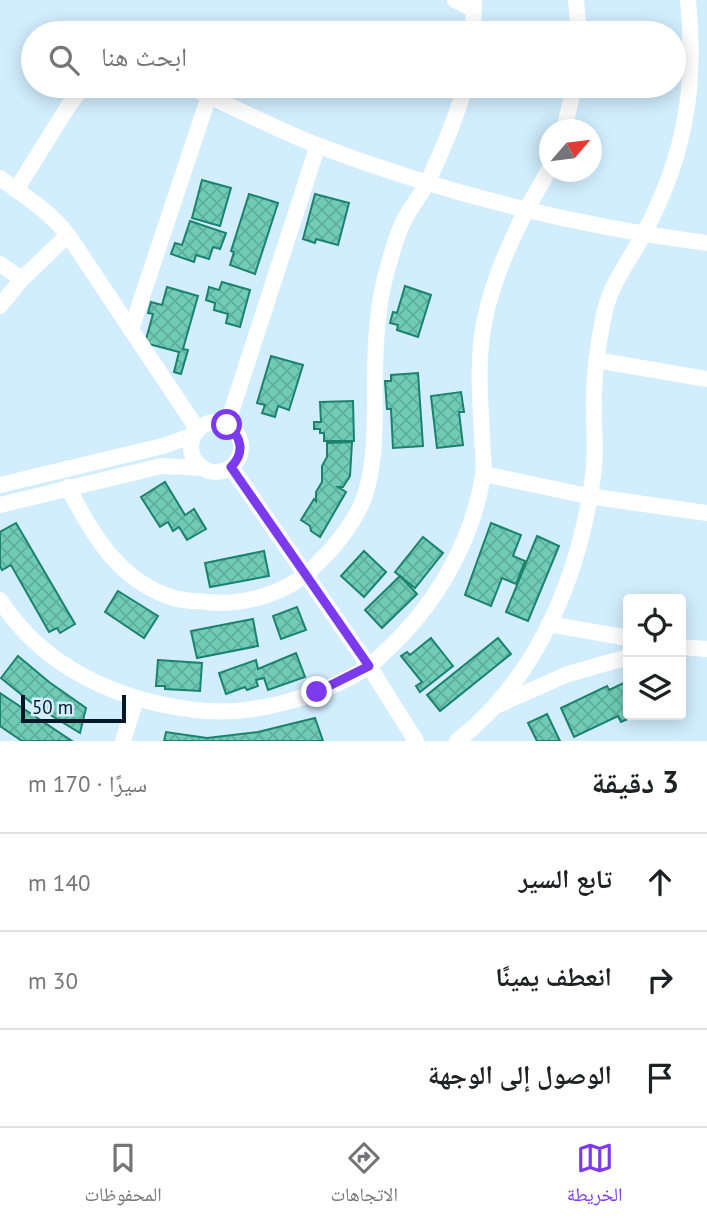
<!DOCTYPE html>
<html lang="ar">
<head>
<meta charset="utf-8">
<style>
	body { margin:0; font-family:"PT Sans","Noto Naskh Arabic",sans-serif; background:#f2f2f2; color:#202124; direction:rtl }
	.controls { position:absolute; right:21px; bottom:21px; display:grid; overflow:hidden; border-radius:7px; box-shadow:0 4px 18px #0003 }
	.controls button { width:63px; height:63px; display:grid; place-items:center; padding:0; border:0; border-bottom:2px solid #e0e0e0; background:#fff; color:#202124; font:35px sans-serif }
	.compass { position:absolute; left:539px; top:119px; width:63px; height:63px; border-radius:50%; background:#fff; box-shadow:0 4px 18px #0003; rotate:62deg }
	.scale { position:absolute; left:21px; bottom:18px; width:105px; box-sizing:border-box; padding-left:7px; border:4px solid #001828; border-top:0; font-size:19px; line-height:24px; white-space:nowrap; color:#001828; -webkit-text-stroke:5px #d1edfe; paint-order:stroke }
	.stop { position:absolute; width:21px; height:21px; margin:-16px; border:5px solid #7c3aed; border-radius:50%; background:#fff }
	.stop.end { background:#7c3aed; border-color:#fff; box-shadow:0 2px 7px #0008 }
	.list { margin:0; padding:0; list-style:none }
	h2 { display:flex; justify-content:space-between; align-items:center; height:91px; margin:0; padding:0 28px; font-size:30px }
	h2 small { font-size:23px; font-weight:400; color:#757577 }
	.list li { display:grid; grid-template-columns:46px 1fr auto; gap:21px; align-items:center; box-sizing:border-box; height:98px; padding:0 28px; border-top:2px solid #e0e0e0 }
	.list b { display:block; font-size:26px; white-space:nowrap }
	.list em { font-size:23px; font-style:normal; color:#757577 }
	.icon { flex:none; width:38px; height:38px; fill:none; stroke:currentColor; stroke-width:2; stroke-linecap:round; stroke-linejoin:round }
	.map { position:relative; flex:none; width:707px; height:741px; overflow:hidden; direction:ltr }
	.search { position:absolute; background:#fff; box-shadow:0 4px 18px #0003; left:21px; right:21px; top:21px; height:77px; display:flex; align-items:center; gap:18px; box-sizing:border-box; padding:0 24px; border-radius:38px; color:#757577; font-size:26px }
	.sheet { height:385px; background:#fff }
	nav { display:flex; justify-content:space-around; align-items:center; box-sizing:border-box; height:98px; border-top:2px solid #e0e0e0; background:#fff; font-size:19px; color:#757577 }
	nav a { display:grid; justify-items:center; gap:4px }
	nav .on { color:#7c3aed }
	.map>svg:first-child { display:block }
	.building { fill:url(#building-cross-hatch); stroke:#1b826e; stroke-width:2 }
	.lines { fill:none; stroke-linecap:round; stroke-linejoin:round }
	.minor { stroke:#fff; stroke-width:16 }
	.route { stroke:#7c3aed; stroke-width:9 }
</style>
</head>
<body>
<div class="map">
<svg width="707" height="741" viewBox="0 0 707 741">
	<defs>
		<pattern id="building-cross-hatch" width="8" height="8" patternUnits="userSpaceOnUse" patternTransform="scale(1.75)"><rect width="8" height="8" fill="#70ccb5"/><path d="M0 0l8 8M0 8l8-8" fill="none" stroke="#5fae9c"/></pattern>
	</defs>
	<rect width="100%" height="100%" fill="#d1edfe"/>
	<!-- building -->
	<g class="building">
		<path d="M202,180L231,188L220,226L192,218Z"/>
		<path d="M249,194L278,203L255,274L230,265L234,252L231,251Z"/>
		<path d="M315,194L349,203L338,245L316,239L315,243L303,239Z"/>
		<path d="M190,221L226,233L220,249L213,247L209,259L196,255L194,262L171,254L175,243L182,245Z"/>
		<path d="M222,282L250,290L240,327L226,323L228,314L214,310L215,303L206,300L209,287L219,290Z"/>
		<path d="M405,286L431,295L418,337L397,330L398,325L390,323L393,312L397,313Z"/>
		<path d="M167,287L198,296L183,349L188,350L181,374L174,372L179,352L145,343L153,314L148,313L151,302L162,305Z"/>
		<path d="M271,356L303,365L289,410L278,406L275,417L262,413L265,405L257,403Z"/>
		<path d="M418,373L423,446L393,448L391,409H387L385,381H391V375Z"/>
		<path d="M461,392L464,412H459L463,445L437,448L431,396Z"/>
		<path d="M353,401L354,441H324V433H320V429H314V422H321L320,402Z"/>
		<path d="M352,442L350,476L343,487H338L346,492L320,537L311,531L310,526L301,520L314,499L316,501V492L322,482V466L327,457V443Z"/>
		<path d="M165,482L185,515L194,509L206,529L187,540L179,527L173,531L168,522L160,527L141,497Z"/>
		<path d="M16,523L75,624L60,633L57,628L49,632L11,565L2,570L0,566V532Z"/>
		<path d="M491,523L521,535L513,556L525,561L516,584L502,578L491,606L465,595Z"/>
		<path d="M537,536L559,546L528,621L506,612Z"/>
		<path d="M423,537L443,553L415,588L395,572Z"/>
		<path d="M264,551L269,576L210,587L205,563Z"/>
		<path d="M364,551L386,572L364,597L341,576Z"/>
		<path d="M400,576L417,594L382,628L365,610Z"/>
		<path d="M118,591L158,616L144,638L105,612Z"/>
		<path d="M297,607L306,630L281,639L273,616Z"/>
		<path d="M253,619L258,646L197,658L191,631Z"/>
		<path d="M431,638L453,666L420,692L416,686L422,682L401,656L407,652L410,655Z"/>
		<path d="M498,638L511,654L440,711L427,695Z"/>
		<path d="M296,653L305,677L268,690L264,678L256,680L258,686L247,690L245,687L226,694L219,673L256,660L258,669Z"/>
		<path d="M18,656L49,682L86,708L80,733L34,705L1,678Z"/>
		<path d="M158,660L202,663L200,691L165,689V686H156Z"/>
		<path d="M628,681V715H637L621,722L618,716L574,737L561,708L607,686L609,690Z"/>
		<path d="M0,693L72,741H22L0,726Z"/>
		<path d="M547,714L560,741H537L528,723Z"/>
		<path d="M315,718L323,741H164L166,732L207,738L258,732Z"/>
	</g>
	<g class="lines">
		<!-- minor -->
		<g class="minor">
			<path d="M455,0L474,10"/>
			<path d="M576,0L579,33"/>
			<path d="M473,33L474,0"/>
			<path d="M188,86C231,106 275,129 319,146C444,193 575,226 707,243"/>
			<path d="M564,130L574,86"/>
			<path d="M0,178C25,196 49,211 68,235L198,430"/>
			<path d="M16,190L69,105L84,86"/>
			<path d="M0,264L22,279"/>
			<path d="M0,306L22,279L68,235"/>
			<path d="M131,330L209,96"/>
			<path d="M596,360L707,379"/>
			<circle cx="216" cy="447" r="25"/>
			<path d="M227,425L318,145"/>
			<path d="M231,467L369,666L416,741"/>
			<path d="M484,474L588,496L707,513"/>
			<path d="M0,485L163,446L194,435"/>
			<path d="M68,487C92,535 120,582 174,598C184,601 196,601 206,602C243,606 286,594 313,568C332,550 350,529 361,505C376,472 375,422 375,385C375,343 377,300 390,260C394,245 399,228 407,215C414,203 423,192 429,179C443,149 456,118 465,86"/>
			<path d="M0,505L161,466L203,468"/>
			<path d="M0,600C44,668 118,701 196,710C253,717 320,697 368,667C375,662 381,655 388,649C436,604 472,542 483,476C485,463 482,447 482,434C480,397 477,359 484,323C492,283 508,245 527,209C534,195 543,182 550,167"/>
			<path d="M549,624L628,638"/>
			<path d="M681,647L707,649"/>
			<path d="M498,705L568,674L628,657"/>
			<path d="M123,741L136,699"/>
			<path d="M457,741C540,677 582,569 594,468C596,444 593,419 594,394C595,366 599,337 605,310C612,282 630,260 643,235C685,157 697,87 688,0"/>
		</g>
	</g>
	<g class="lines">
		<!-- route -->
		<path class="route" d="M227,425C242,437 245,453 231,467L369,666L317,692"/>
	</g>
</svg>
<div class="controls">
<button><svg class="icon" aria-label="locate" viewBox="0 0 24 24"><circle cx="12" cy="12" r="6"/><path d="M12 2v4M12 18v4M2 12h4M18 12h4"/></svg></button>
<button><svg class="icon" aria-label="layers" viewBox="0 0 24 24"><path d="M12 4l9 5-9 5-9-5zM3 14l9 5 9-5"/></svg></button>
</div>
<svg class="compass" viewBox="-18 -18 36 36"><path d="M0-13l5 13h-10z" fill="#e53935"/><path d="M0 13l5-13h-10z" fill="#757577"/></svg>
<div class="scale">50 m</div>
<div class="stop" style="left:227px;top:425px"></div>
<div class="stop end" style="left:317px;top:692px"></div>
<div class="search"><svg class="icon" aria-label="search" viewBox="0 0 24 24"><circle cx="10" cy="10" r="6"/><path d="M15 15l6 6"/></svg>ابحث هنا</div>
</div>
<section class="sheet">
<h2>3 دقيقة<small>سيرًا · 170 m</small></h2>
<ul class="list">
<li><svg class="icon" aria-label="ahead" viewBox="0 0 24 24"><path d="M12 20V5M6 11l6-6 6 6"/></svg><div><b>تابع السير</b></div><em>140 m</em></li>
<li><svg class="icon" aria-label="right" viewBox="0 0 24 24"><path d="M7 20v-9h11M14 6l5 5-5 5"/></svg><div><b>انعطف يمينًا</b></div><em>30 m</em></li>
<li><svg class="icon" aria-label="arrive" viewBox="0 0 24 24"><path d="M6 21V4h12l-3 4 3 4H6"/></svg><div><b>الوصول إلى الوجهة</b></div></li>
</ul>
</section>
<nav>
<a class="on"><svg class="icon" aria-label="map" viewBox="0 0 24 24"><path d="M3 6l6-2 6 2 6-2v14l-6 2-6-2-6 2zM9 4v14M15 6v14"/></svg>الخريطة</a>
<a><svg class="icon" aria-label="directions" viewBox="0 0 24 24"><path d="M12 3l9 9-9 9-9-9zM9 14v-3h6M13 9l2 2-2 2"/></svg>الاتجاهات</a>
<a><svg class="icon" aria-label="saved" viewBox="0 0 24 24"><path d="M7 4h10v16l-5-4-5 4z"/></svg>المحفوظات</a>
</nav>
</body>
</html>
